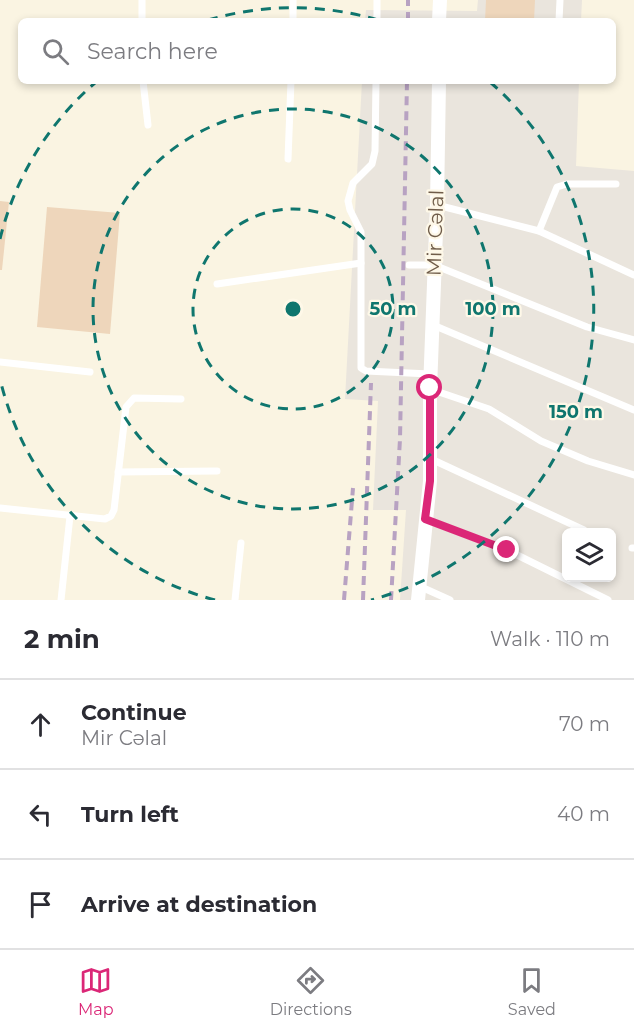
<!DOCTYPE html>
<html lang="en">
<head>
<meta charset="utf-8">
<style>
	body { margin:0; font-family:Montserrat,sans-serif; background:#f2f2f3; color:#2b2b33 }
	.controls { position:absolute; right:18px; bottom:18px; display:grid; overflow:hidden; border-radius:9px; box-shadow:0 3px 9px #0003 }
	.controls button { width:54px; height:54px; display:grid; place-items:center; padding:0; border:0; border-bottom:2px solid #e1e1e2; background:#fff; color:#2b2b33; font:30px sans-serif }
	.stop { position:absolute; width:18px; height:18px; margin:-14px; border:4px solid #db2777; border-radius:50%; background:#fff }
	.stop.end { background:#db2777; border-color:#fff; box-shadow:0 2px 6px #0008 }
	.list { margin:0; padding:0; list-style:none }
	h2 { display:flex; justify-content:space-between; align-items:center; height:78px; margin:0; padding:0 24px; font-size:26px }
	h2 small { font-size:20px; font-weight:400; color:#7c7c81 }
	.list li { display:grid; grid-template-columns:39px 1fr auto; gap:18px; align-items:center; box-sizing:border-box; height:90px; padding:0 24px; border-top:2px solid #e1e1e2 }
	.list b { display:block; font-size:22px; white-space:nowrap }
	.list p { margin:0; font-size:20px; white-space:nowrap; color:#7c7c81 }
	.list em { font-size:20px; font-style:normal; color:#7c7c81 }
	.icon { flex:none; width:33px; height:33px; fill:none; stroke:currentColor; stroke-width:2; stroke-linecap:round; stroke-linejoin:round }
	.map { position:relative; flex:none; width:634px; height:600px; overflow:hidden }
	.search { position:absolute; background:#fff; box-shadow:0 3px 9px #0003; left:18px; right:18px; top:18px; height:66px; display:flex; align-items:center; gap:15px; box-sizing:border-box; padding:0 21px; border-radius:9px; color:#7c7c81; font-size:22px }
	.sheet { height:348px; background:#fff }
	nav { display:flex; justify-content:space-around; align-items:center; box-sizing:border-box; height:84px; border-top:2px solid #e1e1e2; background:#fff; font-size:16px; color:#7c7c81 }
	nav a { display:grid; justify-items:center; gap:3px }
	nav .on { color:#db2777 }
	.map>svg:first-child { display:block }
	.industrial { fill:#eae5dd; fill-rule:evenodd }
	.building { fill:#eed6bb }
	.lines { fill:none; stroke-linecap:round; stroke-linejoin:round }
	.service { stroke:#fff; stroke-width:7 }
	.minor { stroke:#fff; stroke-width:14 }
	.rail { stroke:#b8a2c2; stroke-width:4; stroke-dasharray:9 6; stroke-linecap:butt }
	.route { stroke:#db2777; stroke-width:8 }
	.ring { fill:none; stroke:#0f766e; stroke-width:3; stroke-dasharray:10 8 }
	.labels { text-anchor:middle; stroke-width:4.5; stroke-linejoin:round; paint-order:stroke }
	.street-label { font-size:20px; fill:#705d4a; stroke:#fef8e8 }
	.centre { fill:#0f766e; stroke:#fef8e8; stroke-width:3 }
	.ring-label { font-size:18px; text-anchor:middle; font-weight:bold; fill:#0f766e; stroke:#fef8e8; stroke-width:4.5; stroke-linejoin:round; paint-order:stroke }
</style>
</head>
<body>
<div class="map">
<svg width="634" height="600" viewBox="0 0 634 600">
	<rect width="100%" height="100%" fill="#faf4e2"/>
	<!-- industrial -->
	<g class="industrial">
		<path d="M478,0H582L581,21H365L366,10L477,11Z"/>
		<path d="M362,81H579L576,166L634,171V600H400L406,510H373L378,401L345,399ZM566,532H612V578H566Z"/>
	</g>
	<!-- building -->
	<g class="building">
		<path d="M486,0H535L534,21H485Z"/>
		<path d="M0,201L9,202L2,270H0Z"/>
		<path d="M47,207L120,213L110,334L37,327Z"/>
	</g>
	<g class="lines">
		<!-- service -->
		<g class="service">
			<path d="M142,21V0"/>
			<path d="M293,21V0"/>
			<path d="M377,21V0"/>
			<path d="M559,21L560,0"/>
			<path d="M143,81L148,125"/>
			<path d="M376,81L375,151L372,164L353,183L348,201L350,210L361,232V368L366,371L430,374"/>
			<path d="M288,159L291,81"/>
			<path d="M437,205L539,231L634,275"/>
			<path d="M539,231L557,187L567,184H616"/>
			<path d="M409,265H434L587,327L634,340"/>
			<path d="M217,284L361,263"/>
			<path d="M433,325L634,410"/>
			<path d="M0,362L90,372"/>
			<path d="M430,389L489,409L541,441L588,461L634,475"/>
			<path d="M431,459L584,530"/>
			<path d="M118,472L217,471"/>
			<path d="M0,508L105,519L111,516L114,510L126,407L134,398L181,399"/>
			<path d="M425,519L507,550L608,600"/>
			<path d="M632,548H634"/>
			<path d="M419,586L450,600"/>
			<path d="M61,600L70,516"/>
			<path d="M235,600L241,543"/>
		</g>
		<!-- minor -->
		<g class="minor">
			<path d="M439,21L440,0"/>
			<path d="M418,600L430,481V389L437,205L439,81"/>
		</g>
		<!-- rail -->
		<g class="rail">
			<path d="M408,21V0"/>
			<path d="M344,600L353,488"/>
			<path d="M363,600L371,383"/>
			<path d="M391,600L400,439L407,81"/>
		</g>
	</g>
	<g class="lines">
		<!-- route -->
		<path class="route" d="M430,388V481L425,519L507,550"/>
	</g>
	<!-- distance rings -->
	<g class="ring">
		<circle cx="293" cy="309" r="100"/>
		<circle cx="293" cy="309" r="200"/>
		<path d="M215 600A301 301 0 0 1 0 379M0 239A301 301 0 0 1 96 82M208 20A301 301 0 0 1 378 20M490 82A301 301 0 0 1 371 600"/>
	</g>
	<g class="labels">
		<!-- street labels -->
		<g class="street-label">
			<text transform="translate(435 233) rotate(-88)" y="7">Mir Cəlal</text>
		</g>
	</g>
	<circle cx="293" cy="309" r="9" class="centre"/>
	<g class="ring-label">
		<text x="393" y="315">50 m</text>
		<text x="493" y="315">100 m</text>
		<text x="576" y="418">150 m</text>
	</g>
</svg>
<div class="controls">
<button><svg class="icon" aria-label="layers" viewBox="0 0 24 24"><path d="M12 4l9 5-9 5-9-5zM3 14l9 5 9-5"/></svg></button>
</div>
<div class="stop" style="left:430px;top:388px"></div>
<div class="stop end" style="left:507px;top:550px"></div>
<div class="search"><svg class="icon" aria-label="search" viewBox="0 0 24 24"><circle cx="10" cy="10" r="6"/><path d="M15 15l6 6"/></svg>Search here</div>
</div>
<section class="sheet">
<h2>2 min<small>Walk · 110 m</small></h2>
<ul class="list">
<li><svg class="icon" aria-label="ahead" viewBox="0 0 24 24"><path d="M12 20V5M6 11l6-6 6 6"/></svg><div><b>Continue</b><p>Mir Cəlal</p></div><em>70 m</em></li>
<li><svg class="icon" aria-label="left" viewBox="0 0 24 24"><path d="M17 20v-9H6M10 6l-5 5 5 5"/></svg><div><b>Turn left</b></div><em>40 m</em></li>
<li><svg class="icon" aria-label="arrive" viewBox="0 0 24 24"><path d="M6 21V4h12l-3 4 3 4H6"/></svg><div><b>Arrive at destination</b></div></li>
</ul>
</section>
<nav>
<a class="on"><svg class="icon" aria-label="map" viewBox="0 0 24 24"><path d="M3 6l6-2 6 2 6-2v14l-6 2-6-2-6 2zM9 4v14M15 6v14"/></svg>Map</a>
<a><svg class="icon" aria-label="directions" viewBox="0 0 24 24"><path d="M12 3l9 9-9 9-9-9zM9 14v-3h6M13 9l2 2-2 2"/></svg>Directions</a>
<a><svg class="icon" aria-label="saved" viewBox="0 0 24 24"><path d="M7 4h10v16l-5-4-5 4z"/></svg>Saved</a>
</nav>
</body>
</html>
